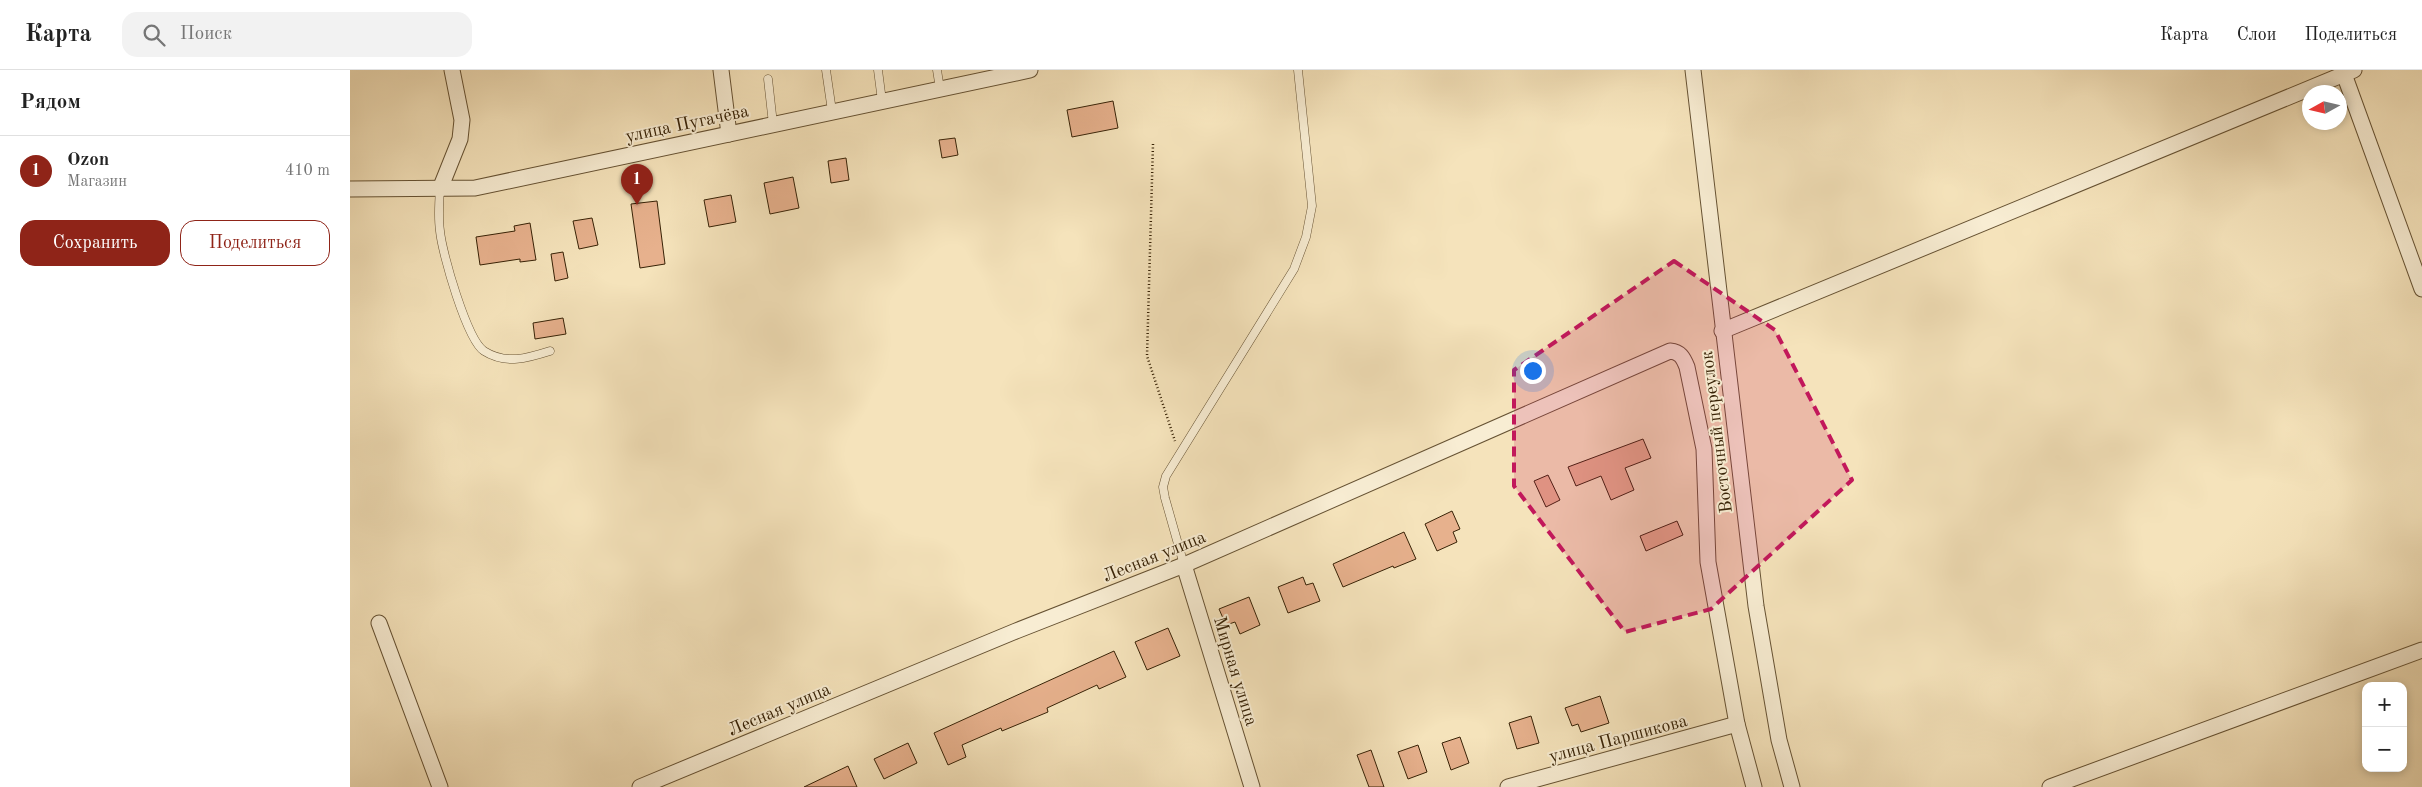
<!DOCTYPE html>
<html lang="ru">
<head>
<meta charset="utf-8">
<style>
	body { margin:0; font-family:"Old Standard TT",serif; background:#f2f2f2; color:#222 }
	.controls { position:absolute; right:15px; bottom:15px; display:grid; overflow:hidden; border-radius:10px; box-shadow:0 2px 8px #0003 }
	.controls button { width:45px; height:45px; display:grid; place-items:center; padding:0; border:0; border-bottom:1px solid #e0e0e0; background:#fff; color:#222; font:25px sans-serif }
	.compass { position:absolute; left:1952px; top:15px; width:45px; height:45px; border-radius:50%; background:#fff; box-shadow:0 2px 8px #0003; rotate:262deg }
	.you { position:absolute; left:1182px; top:300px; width:18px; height:18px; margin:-12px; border:4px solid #fff; border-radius:50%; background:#1a73e8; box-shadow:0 0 0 8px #1a73e833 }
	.badge { display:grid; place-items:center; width:32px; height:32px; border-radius:50%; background:#8f2418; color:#fff; font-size:16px; font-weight:700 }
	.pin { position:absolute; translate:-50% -41px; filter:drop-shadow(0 1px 2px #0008) }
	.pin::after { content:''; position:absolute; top:26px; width:18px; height:15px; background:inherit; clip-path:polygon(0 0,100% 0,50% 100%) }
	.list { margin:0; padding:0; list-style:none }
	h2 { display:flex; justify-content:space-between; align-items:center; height:65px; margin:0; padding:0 20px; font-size:21px }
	h2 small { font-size:16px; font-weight:400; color:#767676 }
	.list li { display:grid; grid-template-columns:32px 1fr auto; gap:15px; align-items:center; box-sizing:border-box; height:70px; padding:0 20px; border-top:1px solid #e0e0e0 }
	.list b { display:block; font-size:19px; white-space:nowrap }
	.list p { margin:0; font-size:16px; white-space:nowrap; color:#767676 }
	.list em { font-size:16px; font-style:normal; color:#767676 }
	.actions { display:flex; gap:10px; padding:15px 20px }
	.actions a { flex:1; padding:11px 0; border:1px solid #8f2418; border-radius:15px; text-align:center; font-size:18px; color:#8f2418 }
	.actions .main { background:#8f2418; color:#fff }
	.icon { flex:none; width:28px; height:28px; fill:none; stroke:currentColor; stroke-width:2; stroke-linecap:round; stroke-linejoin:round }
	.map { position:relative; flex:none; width:2072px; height:717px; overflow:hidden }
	header { display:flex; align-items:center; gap:30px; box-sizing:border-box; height:70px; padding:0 25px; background:#fff; border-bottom:1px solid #e0e0e0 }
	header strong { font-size:24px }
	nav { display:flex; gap:28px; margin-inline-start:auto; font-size:18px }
	.search { width:350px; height:45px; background:#f2f2f2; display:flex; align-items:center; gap:12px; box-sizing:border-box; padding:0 18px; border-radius:15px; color:#767676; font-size:19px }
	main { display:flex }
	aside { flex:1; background:#fff }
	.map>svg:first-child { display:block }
	.building { fill:#e7b18d; stroke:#372206 }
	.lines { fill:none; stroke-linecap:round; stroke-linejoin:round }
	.lane-casing { stroke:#665233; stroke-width:9 }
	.street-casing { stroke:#665233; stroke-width:17 }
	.path { stroke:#372206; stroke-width:2.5; stroke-dasharray:1 2.5; stroke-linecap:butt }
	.lane { stroke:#f8edd3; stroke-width:8 }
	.street { stroke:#f8edd3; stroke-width:15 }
	.marked { fill:#c2185b; fill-opacity:0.2; stroke:#c2185b; stroke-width:4; stroke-dasharray:10 6; stroke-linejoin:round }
	.labels { text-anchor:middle; stroke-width:4; stroke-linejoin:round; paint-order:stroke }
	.street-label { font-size:18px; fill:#372206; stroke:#f8edd3 }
</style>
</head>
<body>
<header>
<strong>Карта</strong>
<div class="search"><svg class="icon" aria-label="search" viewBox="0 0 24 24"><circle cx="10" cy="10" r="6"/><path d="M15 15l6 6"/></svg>Поиск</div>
<nav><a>Карта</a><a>Слои</a><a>Поделиться</a></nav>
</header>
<main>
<aside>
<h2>Рядом<small></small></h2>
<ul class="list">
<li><span class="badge">1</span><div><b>Ozon</b><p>Магазин</p></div><em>410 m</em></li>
</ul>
<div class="actions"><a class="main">Сохранить</a><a>Поделиться</a></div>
</aside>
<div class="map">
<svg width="2072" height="717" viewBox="0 0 2072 717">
	<rect width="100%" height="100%" fill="#f5e3bb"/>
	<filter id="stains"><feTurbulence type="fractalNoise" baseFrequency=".004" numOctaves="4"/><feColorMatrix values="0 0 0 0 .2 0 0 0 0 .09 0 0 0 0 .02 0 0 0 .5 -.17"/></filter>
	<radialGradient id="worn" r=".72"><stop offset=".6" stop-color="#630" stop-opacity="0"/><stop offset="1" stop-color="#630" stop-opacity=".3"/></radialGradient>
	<!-- building -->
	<g class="building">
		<path d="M763,31L768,58L722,67L717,40Z"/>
		<path d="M605,68L608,85L592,88L589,70Z"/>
		<path d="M496,88L499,110L481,113L478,91Z"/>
		<path d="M443,107L449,138L420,144L414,113Z"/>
		<path d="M381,125L386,152L359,157L354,130Z"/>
		<path d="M307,131L315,194L290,198L281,134Z"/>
		<path d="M242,148L248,175L229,179L223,151Z"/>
		<path d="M180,153L186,190L170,192V189L130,195L126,167L165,161L164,156Z"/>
		<path d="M213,182L218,208L205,211L201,184Z"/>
		<path d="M213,248L216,264L185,269L183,253Z"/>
		<path d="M1293,369L1301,388L1275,398L1284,420L1261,430L1251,406L1226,416L1218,397Z"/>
		<path d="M1198,405L1210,430L1196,437L1184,411Z"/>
		<path d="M1102,441L1110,459L1103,462L1107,472L1087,481L1075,454Z"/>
		<path d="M1327,451L1333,465L1296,481L1290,466Z"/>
		<path d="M1054,462L1066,489L1044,498L1043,496L993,517L983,494Z"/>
		<path d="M953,507L956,515L963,513L970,531L938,543L928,517Z"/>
		<path d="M899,527L910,555L890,564L885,552L876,555L869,539Z"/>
		<path d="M818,558L830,586L797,600L785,572Z"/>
		<path d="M764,581L776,607L749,619L747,615L697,638L698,642L652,661L651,658L612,675L616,687L598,695L584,663Z"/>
		<path d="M1250,626L1259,653L1231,662L1228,654L1222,656L1215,638Z"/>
		<path d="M1181,646L1189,673L1167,679L1159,653Z"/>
		<path d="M1110,667L1119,693L1101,700L1092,673Z"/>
		<path d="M558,673L567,693L534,709L524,689Z"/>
		<path d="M1068,675L1077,702L1058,709L1048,682Z"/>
		<path d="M1021,680L1034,717H1019L1007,685Z"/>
		<path d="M498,696L507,717H454Z"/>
	</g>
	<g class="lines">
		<defs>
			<g id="lane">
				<path d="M476,0L482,41"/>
				<path d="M528,0L532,31"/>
				<path d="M587,0L590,19"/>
				<path d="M418,9L423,54"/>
				<path d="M90,119C89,133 88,147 90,161C92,183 117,270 134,281C156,295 178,288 200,281"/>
				<path d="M834,495L815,428L813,417L816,406L944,199L956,167L962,136L948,0"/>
			</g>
			<g id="street">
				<path d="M371,0L379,64"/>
				<path d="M1343,0L1406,536L1429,670L1442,717"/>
				<path d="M1994,4L2072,219"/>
				<path d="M0,119L125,118L680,0"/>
				<path d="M90,119L110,69L112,50L102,0"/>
				<path d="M1372,261L2004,0"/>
				<path d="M834,495L902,717"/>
				<path d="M29,553L90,717"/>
				<path d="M290,717L666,561L834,495L1320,281C1330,282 1333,287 1337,297L1354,379L1358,492L1387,654L1404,717"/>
				<path d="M1158,717L1387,654"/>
				<path d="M1700,717L2072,580"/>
			</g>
		</defs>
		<!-- lane casing -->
		<use href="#lane" class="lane-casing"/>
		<!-- street casing -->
		<use href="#street" class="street-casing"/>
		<!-- path -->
		<path class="path" d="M803,74L797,286L825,371"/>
		<!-- lane -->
		<use href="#lane" class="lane"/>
		<!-- street -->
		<use href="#street" class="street"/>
	</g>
	<!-- marked area -->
	<path class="marked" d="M1324,191L1425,260L1502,410L1361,539L1275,562L1164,416V300Z"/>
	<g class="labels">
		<!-- street labels -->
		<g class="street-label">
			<text transform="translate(337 53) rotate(-12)" y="6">улица Пугачёва</text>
			<text transform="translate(1366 362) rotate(-97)" y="6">Восточный переулок</text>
			<text transform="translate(804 486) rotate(-22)" y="6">Лесная улица</text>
			<text transform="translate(886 601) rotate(73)" y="6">Мирная улица</text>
			<text transform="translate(429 639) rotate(-23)" y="6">Лесная улица</text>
			<text transform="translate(1268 668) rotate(-15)" y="6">улица Паршикова</text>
		</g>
	</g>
	<rect width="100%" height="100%" filter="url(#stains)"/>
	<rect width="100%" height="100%" fill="url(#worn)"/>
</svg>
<div class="controls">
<button>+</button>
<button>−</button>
</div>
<svg class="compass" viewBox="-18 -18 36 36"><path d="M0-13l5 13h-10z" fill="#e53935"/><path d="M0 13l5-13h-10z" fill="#767676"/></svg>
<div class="you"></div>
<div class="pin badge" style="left:287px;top:135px">1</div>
</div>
</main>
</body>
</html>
